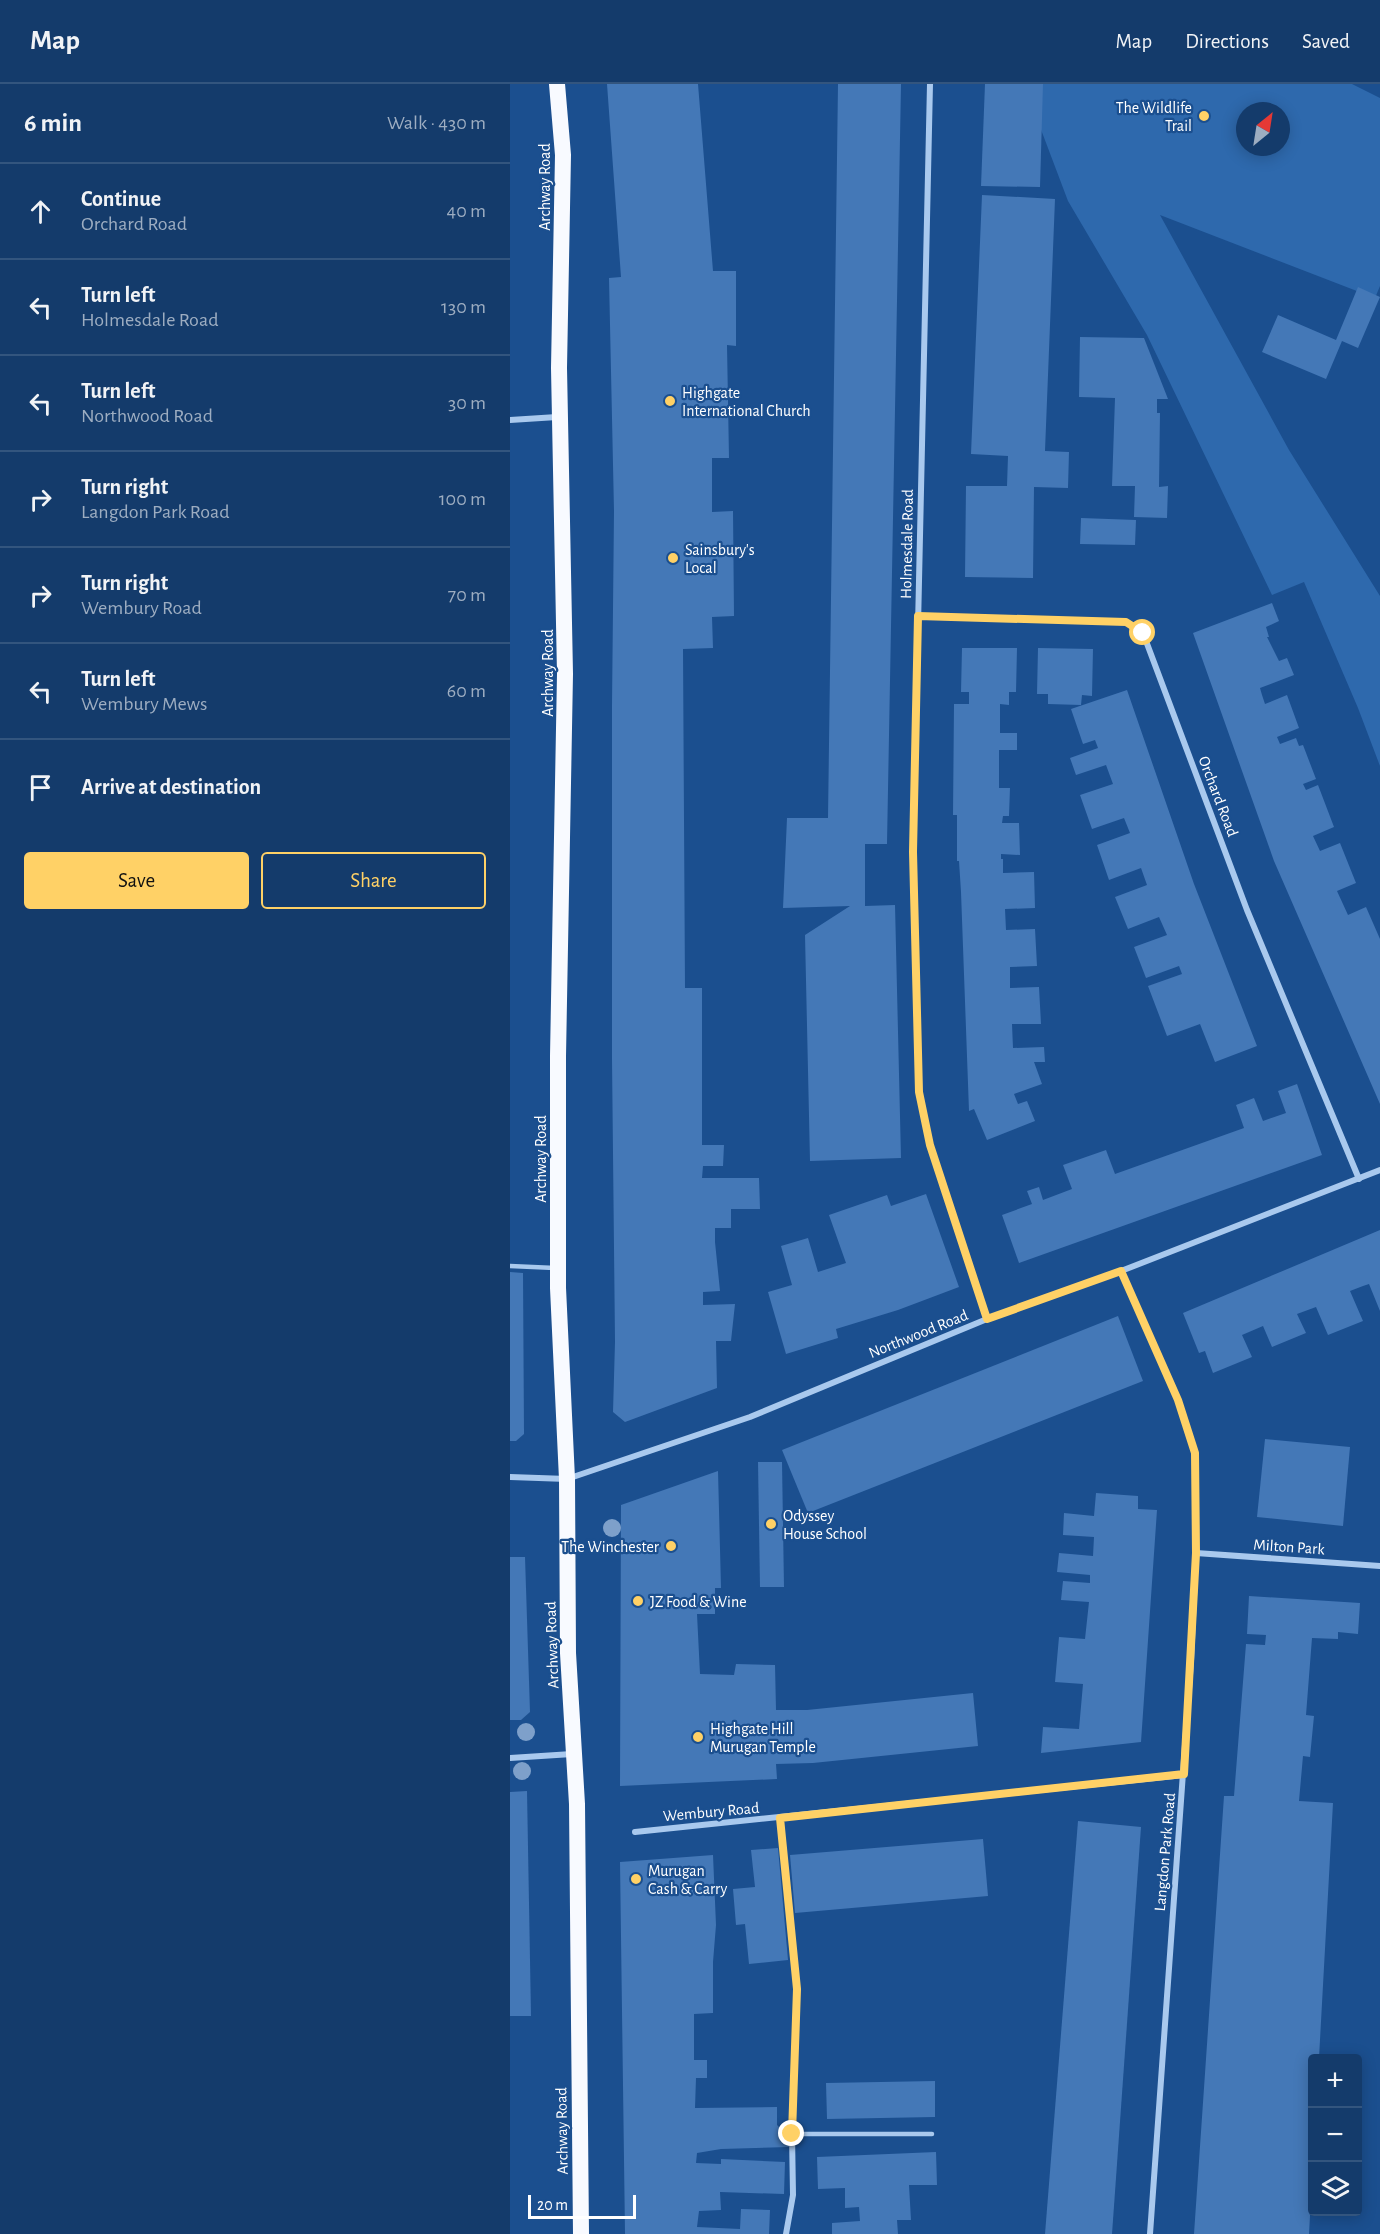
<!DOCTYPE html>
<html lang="en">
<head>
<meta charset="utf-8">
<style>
	body { margin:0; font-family:"Alegreya Sans",sans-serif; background:#1d4271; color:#f1f3f6 }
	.controls { position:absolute; right:18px; bottom:18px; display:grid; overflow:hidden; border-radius:6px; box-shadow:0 3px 15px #0003 }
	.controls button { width:54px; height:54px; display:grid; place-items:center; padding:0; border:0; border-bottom:2px solid #33557e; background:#143b6b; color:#f1f3f6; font:30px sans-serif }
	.compass { position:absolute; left:726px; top:18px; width:54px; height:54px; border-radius:50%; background:#143b6b; box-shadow:0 3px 15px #0003; rotate:30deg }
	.scale { position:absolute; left:18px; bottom:15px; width:108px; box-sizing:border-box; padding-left:6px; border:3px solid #fff; border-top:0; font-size:16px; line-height:21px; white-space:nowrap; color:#fff; -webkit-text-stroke:4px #1b4f8f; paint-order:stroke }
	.stop { position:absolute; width:18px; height:18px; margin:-14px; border:4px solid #ffd166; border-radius:50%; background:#fff }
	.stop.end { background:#ffd166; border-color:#fff; box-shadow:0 2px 6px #0008 }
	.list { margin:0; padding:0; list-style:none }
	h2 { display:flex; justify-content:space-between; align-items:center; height:78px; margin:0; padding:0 24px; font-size:26px }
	h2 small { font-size:20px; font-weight:400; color:#9dadc1 }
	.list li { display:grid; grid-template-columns:39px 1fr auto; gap:18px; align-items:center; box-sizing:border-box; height:96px; padding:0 24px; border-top:2px solid #33557e }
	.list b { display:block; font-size:22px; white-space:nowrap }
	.list p { margin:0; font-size:20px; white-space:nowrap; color:#9dadc1 }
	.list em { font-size:20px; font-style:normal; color:#9dadc1 }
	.actions { display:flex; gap:12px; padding:18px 24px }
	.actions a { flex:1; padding:14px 0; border:2px solid #ffd166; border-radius:6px; text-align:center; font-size:21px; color:#ffd166 }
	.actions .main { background:#ffd166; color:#111 }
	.icon { flex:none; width:33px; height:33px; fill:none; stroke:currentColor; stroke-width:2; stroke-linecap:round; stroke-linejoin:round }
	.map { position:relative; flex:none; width:870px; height:2150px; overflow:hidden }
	header { display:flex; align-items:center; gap:36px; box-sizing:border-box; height:84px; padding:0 30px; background:#143b6b; border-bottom:2px solid #33557e }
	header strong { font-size:28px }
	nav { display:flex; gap:33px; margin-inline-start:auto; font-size:21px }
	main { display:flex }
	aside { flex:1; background:#143b6b }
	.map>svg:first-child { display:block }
	.green { fill:#2e69ad; fill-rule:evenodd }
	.building { fill:#4478b7 }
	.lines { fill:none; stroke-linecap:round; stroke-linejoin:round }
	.service { stroke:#a9c9ee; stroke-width:4.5 }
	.minor { stroke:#a9c9ee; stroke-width:6 }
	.trunk { stroke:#f8faff; stroke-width:16 }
	.tree { fill:#7ea0ca }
	.route { stroke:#ffd166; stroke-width:8 }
	.poi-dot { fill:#ffd166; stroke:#1b4f8f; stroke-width:2 }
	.labels { text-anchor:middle; stroke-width:4.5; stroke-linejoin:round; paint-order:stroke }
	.poi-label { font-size:16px; fill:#fff; stroke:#1b4f8f; text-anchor:start }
	.street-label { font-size:16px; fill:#fff; stroke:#1b4f8f }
</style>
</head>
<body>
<header>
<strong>Map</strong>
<nav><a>Map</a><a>Directions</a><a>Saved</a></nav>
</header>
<main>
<aside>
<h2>6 min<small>Walk · 430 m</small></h2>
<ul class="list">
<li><svg class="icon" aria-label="ahead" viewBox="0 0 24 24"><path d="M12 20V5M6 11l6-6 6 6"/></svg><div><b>Continue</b><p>Orchard Road</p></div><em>40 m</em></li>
<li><svg class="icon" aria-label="left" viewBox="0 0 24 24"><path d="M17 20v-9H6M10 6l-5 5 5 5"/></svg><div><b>Turn left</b><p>Holmesdale Road</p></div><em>130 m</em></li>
<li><svg class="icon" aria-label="left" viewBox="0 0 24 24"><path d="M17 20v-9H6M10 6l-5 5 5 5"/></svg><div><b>Turn left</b><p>Northwood Road</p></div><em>30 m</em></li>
<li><svg class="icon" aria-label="right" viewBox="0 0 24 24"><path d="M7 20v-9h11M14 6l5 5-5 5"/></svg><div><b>Turn right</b><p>Langdon Park Road</p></div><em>100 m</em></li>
<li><svg class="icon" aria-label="right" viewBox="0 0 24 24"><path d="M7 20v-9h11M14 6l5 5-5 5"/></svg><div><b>Turn right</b><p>Wembury Road</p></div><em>70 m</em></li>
<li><svg class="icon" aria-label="left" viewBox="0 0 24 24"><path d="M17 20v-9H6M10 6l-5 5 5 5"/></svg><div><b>Turn left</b><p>Wembury Mews</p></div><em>60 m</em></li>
<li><svg class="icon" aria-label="arrive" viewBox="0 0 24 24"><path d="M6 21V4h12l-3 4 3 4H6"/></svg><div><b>Arrive at destination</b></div></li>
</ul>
<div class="actions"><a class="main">Save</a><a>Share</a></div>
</aside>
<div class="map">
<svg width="870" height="2150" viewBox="0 0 870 2150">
	<rect width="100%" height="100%" fill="#1b4f8f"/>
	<!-- green -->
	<path class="green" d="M506,0H842L870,14V202L865,214L650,131L779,366L870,512V682L848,624L794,498L762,511L637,251L558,117L527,35ZM735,27H771V63H735Z"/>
	<!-- building -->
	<g class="building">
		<path d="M97,0H188L203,187H226V262L217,261L219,374H202V428L223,427L224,532L202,533L203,564L173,565L175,904H192V1061H214L213,1082H193L192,1094H249L250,1125H221V1144H205V1158L210,1207L193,1208V1221L225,1220L221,1257H206L207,1304L115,1338L103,1328L105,1258L102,975V621L104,427L99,194L111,193Z"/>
		<path d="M328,0H391L377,760H355V822L385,821L391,1074L300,1077L295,851L340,822L273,824L277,734H318Z"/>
		<path d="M475,0H533L530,103L471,102Z"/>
		<path d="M472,111L545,115L535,367L559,368L558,404L524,403L523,494L455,493L456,402H497L498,372L461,370Z"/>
		<path d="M848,203L870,213L848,264L832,257L816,295L752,268L768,231L826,256Z"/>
		<path d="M570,253L634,254L658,315H647V329H650L649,403L658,402L657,434L624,433L625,402H602L605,314L569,313Z"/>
		<path d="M571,434L626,436L625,461L570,460Z"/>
		<path d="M762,519L769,537L756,543L759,553H757L769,577L777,574L784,591L750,604L752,611L755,620L777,611L789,644L767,653L770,660L786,654L789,662L793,661L806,695L793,700L796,706L808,701L824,743L803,752L810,767L830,759L846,799L827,807L838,831L856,823L870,855V1020L764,777L683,549Z"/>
		<path d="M452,564H507L506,608H499V621L490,620V649H507V666H489V704H500L499,732H493L492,739H509L510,771L491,770V775H493V789L524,788L525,824L495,825L496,846L525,845L527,882L500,883V904L529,903L531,940H502L503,964L534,963L535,978H524L532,1000L504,1010L508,1020L517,1017L525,1037L477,1056L464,1025L459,1027L451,808L449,777H447V731H443L444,620H459V608H451Z"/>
		<path d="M528,564L583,565L582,612L572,611L571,621L538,620V610H527Z"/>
		<path d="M617,606L684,800L747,962L705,978L690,940L657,952L638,902L672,890L669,882L636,894L624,863L657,851L649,833L618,845L605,813L637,801L631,784L599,796L587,761L620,749L614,734L582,745L570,711L603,700L596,681L566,691L560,674L588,664L585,656L573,660L561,625Z"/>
		<path d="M787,1000L812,1071L509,1179L492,1131L522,1120L517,1107L529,1103L533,1116L562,1105L553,1081L596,1066L605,1090L734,1044L726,1021L744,1014L753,1037L776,1029L768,1007Z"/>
		<path d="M416,1110L449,1203L388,1226L326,1245L328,1254L276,1270L258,1208L282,1201L271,1162L298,1154L308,1188L336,1179L319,1131L377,1111L381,1122Z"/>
		<path d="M870,1146V1227L859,1200L853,1202L840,1207L853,1237L818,1251L806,1223L787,1230L796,1249L762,1263L753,1242L732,1251L742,1273L703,1289L695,1267L689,1269L673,1229Z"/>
		<path d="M0,1188L13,1189L14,1350L6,1357H0Z"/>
		<path d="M608,1232L633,1297L298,1429L272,1366Z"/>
		<path d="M755,1355L840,1363L833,1442L747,1433Z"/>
		<path d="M248,1378H272L274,1503H250Z"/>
		<path d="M208,1387L211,1504H205V1530H187L190,1590L224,1591L226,1580L265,1581L266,1626H297L463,1609L468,1662L303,1679L266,1680L267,1695L110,1702L111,1421Z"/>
		<path d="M586,1409L628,1412V1425L647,1426L631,1658L531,1669L533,1643L569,1645L573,1600L545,1598L549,1553L575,1555L579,1518L551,1516L553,1497L580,1499V1491L547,1488L549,1469L583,1472L584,1453L553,1451L554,1429L584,1432Z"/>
		<path d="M0,1473H15L20,1628L11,1636H0Z"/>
		<path d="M739,1512L850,1519L848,1550L828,1548V1555L802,1554L796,1631L804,1632L800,1673L793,1672L789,1717L823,1719L809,1974H802V2095L799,2150H684L714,1712H724L736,1560L755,1561L756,1551L737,1550Z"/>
		<path d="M17,1707L21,1932H0V1708Z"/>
		<path d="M568,1737L631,1743L602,2150H535Z"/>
		<path d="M473,1755L478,1812L285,1829L280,1771Z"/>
		<path d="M268,1764L278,1876L239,1880L235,1840L226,1841L223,1805L245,1803L241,1766Z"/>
		<path d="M203,1771L206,1841L203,1878V1929L184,1930V1976H197V1994H186L185,2024L267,2023V2041L279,2053V2063L211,2065L187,2069L186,2079L211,2080V2075L275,2078L274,2110L210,2108L211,2126L189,2127L187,2143L230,2145L231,2125L260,2126L259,2150H115L110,1778Z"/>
		<path d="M425,1997V2033L317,2035L316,1999Z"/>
		<path d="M426,2068L427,2101H399L401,2136H387L388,2150H322V2139L350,2137L349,2123L335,2124V2104L308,2105L307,2073Z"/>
	</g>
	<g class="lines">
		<!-- service -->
		<g class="service">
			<path d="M0,1182L45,1184"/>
			<path d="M282,2050H422"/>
		</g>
		<!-- minor -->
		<g class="minor">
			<path d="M420,0L403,768L409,1008L420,1061L477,1235"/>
			<path d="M0,336L47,333"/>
			<path d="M408,532L616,538L633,549L737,826L849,1095"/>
			<path d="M611,1187L668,1316L685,1369L686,1469L681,1577L640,2150"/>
			<path d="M0,1393L57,1395L240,1333L477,1235L611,1187L870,1086"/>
			<path d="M686,1469L870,1482"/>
			<path d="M0,1674L62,1670"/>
			<path d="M270,1734L287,1905L282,2050L283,2111L276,2150"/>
			<path d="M125,1748L674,1691"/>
		</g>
		<!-- trunk -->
		<path class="trunk" d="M47,0L53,71L49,284L55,590L48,972V1204L57,1395L58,1569L67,1720L71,2150"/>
	</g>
	<!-- trees -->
	<g class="tree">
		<circle cx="102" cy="1444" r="9"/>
		<circle cx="16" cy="1648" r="9"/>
		<circle cx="12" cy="1687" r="9"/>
	</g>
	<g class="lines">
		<!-- route -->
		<path class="route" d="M282,2050L287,1905L270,1734L674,1690L686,1469L685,1369L668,1316L611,1187L477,1235L420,1061L409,1008L403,768L408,532L616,538L633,549"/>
	</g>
	<!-- markers -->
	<g class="poi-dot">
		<circle cx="694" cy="32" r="6"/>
		<circle cx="160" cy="317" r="6"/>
		<circle cx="163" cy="474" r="6"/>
		<circle cx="261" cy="1440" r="6"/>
		<circle cx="161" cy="1462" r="6"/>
		<circle cx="128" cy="1517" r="6"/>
		<circle cx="188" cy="1653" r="6"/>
		<circle cx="126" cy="1795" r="6"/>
	</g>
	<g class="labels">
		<!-- poi labels -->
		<g class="poi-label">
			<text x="682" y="29" text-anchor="end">The Wildlife<tspan x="682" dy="18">Trail</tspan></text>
			<text x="172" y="314">Highgate<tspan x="172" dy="18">International Church</tspan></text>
			<text x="175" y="471">Sainsbury's<tspan x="175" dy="18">Local</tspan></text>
			<text x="273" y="1437">Odyssey<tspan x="273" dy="18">House School</tspan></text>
			<text x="149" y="1468" text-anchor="end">The Winchester</text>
			<text x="140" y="1523">JZ Food &amp; Wine</text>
			<text x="200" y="1650">Highgate Hill<tspan x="200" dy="18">Murugan Temple</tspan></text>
			<text x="138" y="1792">Murugan<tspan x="138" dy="18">Cash &amp; Carry</tspan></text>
		</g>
		<!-- street labels -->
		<g class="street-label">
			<text transform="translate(34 103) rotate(-90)" y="6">Archway Road</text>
			<text transform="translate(396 460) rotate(-89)" y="6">Holmesdale Road</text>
			<text transform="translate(37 589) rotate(-90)" y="6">Archway Road</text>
			<text transform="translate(709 712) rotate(69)" y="6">Orchard Road</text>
			<text transform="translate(30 1075) rotate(-90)" y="6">Archway Road</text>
			<text transform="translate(408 1249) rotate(-22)" y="6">Northwood Road</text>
			<text transform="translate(779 1462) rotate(4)" y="6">Milton Park</text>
			<text transform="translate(41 1561) rotate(-92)" y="6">Archway Road</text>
			<text transform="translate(201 1727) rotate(-5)" y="6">Wembury Road</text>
			<text transform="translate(654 1768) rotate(-85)" y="6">Langdon Park Road</text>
			<text transform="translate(51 2047) rotate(-91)" y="6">Archway Road</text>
		</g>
	</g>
</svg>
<div class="controls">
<button>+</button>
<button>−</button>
<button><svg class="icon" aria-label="layers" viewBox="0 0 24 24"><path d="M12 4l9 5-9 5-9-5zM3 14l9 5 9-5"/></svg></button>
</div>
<svg class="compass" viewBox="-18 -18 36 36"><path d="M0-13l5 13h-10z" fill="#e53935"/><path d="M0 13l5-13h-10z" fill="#9dadc1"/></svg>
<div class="scale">20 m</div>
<div class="stop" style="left:633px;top:549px"></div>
<div class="stop end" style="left:282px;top:2050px"></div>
</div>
</main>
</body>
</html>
